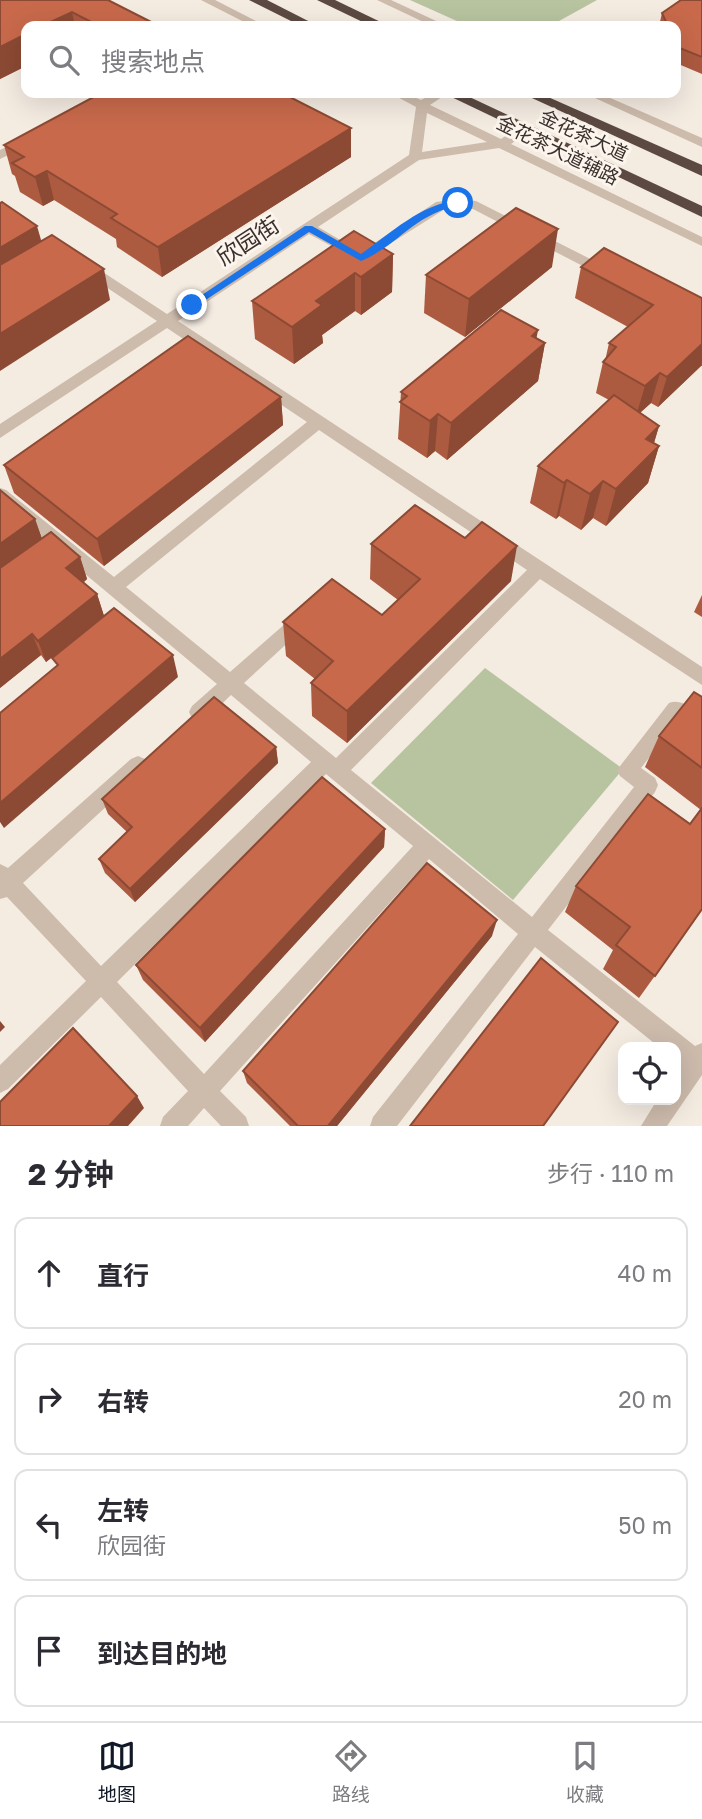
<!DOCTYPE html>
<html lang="zh">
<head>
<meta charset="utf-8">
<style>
	body { margin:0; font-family:"Golos Text","Noto Sans SC",sans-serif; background:#f2f2f3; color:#2b2b33 }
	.controls { position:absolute; right:21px; bottom:21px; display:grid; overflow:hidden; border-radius:14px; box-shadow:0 7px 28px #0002 }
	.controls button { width:63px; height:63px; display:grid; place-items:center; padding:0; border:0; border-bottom:2px solid #e1e1e2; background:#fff; color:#2b2b33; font:35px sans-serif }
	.stop { position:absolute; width:21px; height:21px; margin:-16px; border:5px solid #1a73e8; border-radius:50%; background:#fff }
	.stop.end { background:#1a73e8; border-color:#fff; box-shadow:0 2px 7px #0008 }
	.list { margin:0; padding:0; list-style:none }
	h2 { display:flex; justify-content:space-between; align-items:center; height:91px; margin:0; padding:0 28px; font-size:30px }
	h2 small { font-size:23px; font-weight:400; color:#7c7c81 }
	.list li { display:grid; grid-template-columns:46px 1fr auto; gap:21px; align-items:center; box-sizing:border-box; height:112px; margin:0 14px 14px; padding:0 14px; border:2px solid #e1e1e2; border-radius:14px }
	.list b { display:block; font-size:26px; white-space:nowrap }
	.list p { margin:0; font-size:23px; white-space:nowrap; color:#7c7c81 }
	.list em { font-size:23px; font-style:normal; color:#7c7c81 }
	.icon { flex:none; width:38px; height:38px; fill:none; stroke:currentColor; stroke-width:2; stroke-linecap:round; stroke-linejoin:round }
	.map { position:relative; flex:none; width:702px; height:1126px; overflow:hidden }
	.search { position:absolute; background:#fff; box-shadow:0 7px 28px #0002; left:21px; right:21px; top:21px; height:77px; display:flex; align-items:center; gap:18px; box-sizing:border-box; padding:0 24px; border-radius:14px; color:#7c7c81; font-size:26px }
	.sheet { height:595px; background:#fff }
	nav { display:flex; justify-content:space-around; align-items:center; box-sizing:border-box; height:98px; border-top:2px solid #e1e1e2; background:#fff; font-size:19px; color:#7c7c81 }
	nav a { display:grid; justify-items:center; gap:4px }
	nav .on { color:#111827 }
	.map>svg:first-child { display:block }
	.green { fill:#b8c4a0 }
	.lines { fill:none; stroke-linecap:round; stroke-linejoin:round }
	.minor { fill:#cdbbac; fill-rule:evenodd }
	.highway { fill:#5c4a42; fill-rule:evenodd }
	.wall { fill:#ac5a40 }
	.shaded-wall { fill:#8c4a34 }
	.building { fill:#c8694b; stroke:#8c4a34; stroke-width:2 }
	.route { fill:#1a73e8 }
	.labels { text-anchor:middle; stroke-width:6; stroke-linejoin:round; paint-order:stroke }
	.far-street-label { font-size:19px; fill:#3b302b; stroke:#fbf5ee }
	.street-label { font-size:23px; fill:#3b302b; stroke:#fbf5ee }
</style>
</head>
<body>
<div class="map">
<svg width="702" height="1126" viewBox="0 0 702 1126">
	<rect width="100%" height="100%" fill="#f4ebe1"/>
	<!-- green -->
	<g class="green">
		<path d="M410,0H597L550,26H468Z"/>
		<path d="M485,668L623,769L513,900L371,783Z"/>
	</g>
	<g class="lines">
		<!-- minor -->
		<g class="minor">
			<path d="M201,0H215L266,26H252Z"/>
			<path d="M377,0H391L447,26H432Z"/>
			<path d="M390,93H405L421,100L434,93H448L430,105L501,139L521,125H529V131L511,144L702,237V246L499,148L419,160L318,227L361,252L436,202L458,199L476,201L612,270V276H602L473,209H445L361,262L309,234L178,321L702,667V685L540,579L351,770L532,917L634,787L620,776L617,770L669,703C682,698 692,709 702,716V736L678,721L641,768L655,778L658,785L655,792L548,930L695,1046L702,1043V1075L667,1126H641L657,1100H676V1073L681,1065L676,1061V1047H659L535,947L397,1126H370L373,1117L518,934L429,859L220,1091L246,1117L249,1126H221L204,1108L188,1126H160L163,1117L188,1091L101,997L8,1089L0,1093V1065L86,981L7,897L0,899V864L8,868L131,759L138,756L145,759L148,765L145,771L23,883L101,966L311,762L231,695C220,705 207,723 192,718L189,712L192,706L217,684L0,503V488L6,490L114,577L307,422L167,328L0,438V424L157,321L82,271V265H92L167,314L409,155L416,107ZM427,113L487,142L422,152ZM319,430L527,570L336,758L244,683L306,626L309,621L306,616L300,613L294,616L230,672L126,587ZM326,774L413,846L204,1074L117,982Z"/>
			<path d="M584,93H599L702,138V147Z"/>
			<path d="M28,137L34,141L32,144L0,159V150Z"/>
		</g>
		<!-- highway -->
		<g class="highway">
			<path d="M249,0H267L318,26H301Z"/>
			<path d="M317,0H335L389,26H371Z"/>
			<path d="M443,93H461L702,206V217Z"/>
			<path d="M521,93H539L702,165V176Z"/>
		</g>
	</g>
	<!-- wall -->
	<g class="wall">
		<path d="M0,0L159,26H26V66L0,79Z"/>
		<path d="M702,0V74L676,63V26H659L662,13Z"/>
		<path d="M351,128V157L162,277L117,247L116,239L54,200L43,206L20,192L15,176L12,174L4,145Z"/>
		<path d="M393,254L392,292L361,315L355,311L322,335L323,343L294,364L255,339L252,301Z"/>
		<path d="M552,267L465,337L424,313L426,275Z"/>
		<path d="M581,267L702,298V366H701L658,407L651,403L640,413L659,426L654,443L659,446L648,483L606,526L593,518L581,530L559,516L556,519L530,503L538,466L609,400L596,393L603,362L605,361L609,343L628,327L575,298Z"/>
		<path d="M536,338L545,343L538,381L447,460L435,451L427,458L398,439L401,392Z"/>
		<path d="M281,397L283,425L104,566L14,493L4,465Z"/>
		<path d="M35,519L42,539L80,557L87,579L83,583L97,594L104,616L46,662L41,655L0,688Z"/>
		<path d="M371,544L511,581L347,743L312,716L311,683L315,679L286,656L283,622L382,615L398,600L370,579Z"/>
		<path d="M702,595V617L694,612Z"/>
		<path d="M702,697V910L639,998L603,969L613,950L565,912L576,886L690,824L701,810L645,767L659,736Z"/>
		<path d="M276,747L278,763L135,902L105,873L99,859L127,832L108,814L102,799Z"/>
		<path d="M385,829L384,847L205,1042L143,980L136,965Z"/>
		<path d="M492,936L337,1126H290L247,1083L243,1071Z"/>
	</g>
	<!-- shaded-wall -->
	<g class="shaded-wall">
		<path d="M72,12L75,26H42Z"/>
		<path d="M26,34V66L0,79V47Z"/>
		<path d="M351,128V157L162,277L158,247Z"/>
		<path d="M47,171L54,200L43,206L35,177Z"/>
		<path d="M37,226L46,257L0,285V248Z"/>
		<path d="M558,229L552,267L465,337L469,299Z"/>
		<path d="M393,254L392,292L361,315V277Z"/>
		<path d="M104,269L110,300L0,371V334Z"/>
		<path d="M355,273V311L322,335L323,343L294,364L292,327L316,301Z"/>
		<path d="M538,330L534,352L545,343L538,381L447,460L451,423L532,336Z"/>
		<path d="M702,344V362L701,366L658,407L667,377Z"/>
		<path d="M660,373L651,403L636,416L645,386Z"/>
		<path d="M281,397L283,425L104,566L97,539Z"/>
		<path d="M438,414L435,451L427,458L430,421Z"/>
		<path d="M659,426L650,456L659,446L648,483L606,526L616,489L646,439Z"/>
		<path d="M567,480L559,516L556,519L564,483Z"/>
		<path d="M603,481L593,518L581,530L590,494Z"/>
		<path d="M35,519L43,542L0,574V544Z"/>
		<path d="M517,546L511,581L347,743V711Z"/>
		<path d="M80,557L87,579L73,591L66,568Z"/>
		<path d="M97,594L104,616L46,662L38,641Z"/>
		<path d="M32,634L41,655L0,688V659Z"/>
		<path d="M173,655L178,677L4,828L0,822V803Z"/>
		<path d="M276,747L278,763L135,902L130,889Z"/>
		<path d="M385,829L384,847L205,1042L200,1028Z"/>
		<path d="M497,920L492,936L337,1126H328Z"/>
		<path d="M0,1021L5,1027L0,1032Z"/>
		<path d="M137,1096L144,1108L128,1126H109Z"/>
	</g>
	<!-- building -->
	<g class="building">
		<path d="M0,0H108L159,26H99L72,12L42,26H26V34L0,47Z"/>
		<path d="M681,0H702V57L677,47L676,26H668L662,13Z"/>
		<path d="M101,93H282L351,128L158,247L111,218L117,214L47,171L35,177L12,163L24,157L4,145Z"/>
		<path d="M2,202L37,226L0,248V203Z"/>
		<path d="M516,208L558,229L469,299L426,275Z"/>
		<path d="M354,231L393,254L361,277L355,273L316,301L322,305L292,327L252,301Z"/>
		<path d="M52,235L104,269L0,334V265Z"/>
		<path d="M604,248L702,298V344L667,377L660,373L645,386L603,362L616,347L609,343L653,305L581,267Z"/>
		<path d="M501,310L538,330L532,336L545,343L451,423L438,414L430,421L400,402L407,396L401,392Z"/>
		<path d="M188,336L281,397L97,539L4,465Z"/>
		<path d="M614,395L659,426L646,439L659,446L616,489L603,481L590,494L567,480L564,483L538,466Z"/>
		<path d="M0,490L35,519L0,544Z"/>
		<path d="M415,505L465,538L482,522L517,546L347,711L311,683L333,661L283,622L332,579L382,615L420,579L371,544Z"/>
		<path d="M51,532L80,557L66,568L97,594L38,641L32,634L0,659V568Z"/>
		<path d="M114,608L173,655L0,803V713L58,665L52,658Z"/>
		<path d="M694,692L702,697V768L659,736Z"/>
		<path d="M214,697L276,747L130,889L99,859L132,827L102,799Z"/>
		<path d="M322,777L385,829L200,1028L136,965Z"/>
		<path d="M648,794L690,824L702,808V909L655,976L616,945L630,927L576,886Z"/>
		<path d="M427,863L497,920L328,1126H298L243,1071Z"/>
		<path d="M541,958L618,1022L543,1126H410Z"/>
		<path d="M73,1028L137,1096L109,1126H0V1102Z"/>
	</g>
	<!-- route -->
	<path class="route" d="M458,200L461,205C415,213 399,245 361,261L309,232L195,307L187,305L305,226H312L361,254C391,233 421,204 458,200Z"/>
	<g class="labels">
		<!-- far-street labels -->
		<g class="far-street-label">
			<text transform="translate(584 135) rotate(25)" y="7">金花茶大道</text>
			<text transform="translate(558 150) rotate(26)" y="7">金花茶大道辅路</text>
		</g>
		<!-- street labels -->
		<g class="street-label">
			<text transform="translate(248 241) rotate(-33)" y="8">欣园街</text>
		</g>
	</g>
</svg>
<div class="controls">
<button><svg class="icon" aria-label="locate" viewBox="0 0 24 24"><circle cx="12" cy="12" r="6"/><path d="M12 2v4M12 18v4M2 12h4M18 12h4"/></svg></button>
</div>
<div class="stop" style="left:458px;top:203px"></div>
<div class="stop end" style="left:192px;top:305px"></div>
<div class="search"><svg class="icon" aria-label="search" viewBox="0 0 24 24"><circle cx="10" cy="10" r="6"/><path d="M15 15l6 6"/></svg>搜索地点</div>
</div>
<section class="sheet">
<h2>2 分钟<small>步行 · 110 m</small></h2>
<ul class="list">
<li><svg class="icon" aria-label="ahead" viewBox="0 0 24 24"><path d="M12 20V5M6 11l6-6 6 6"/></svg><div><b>直行</b></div><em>40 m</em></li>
<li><svg class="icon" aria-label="right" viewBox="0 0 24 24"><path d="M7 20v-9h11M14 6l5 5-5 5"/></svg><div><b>右转</b></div><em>20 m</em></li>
<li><svg class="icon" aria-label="left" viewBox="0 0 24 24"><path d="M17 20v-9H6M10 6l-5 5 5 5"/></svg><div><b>左转</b><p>欣园街</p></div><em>50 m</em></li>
<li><svg class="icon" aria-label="arrive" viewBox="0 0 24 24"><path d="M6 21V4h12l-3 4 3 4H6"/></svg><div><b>到达目的地</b></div></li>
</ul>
</section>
<nav>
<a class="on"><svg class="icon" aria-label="map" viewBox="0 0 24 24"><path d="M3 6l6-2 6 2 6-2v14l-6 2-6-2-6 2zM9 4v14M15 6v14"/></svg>地图</a>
<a><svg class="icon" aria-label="directions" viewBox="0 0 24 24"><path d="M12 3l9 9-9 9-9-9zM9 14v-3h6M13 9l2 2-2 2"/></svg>路线</a>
<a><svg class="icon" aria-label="saved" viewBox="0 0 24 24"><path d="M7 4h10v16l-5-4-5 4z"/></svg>收藏</a>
</nav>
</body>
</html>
